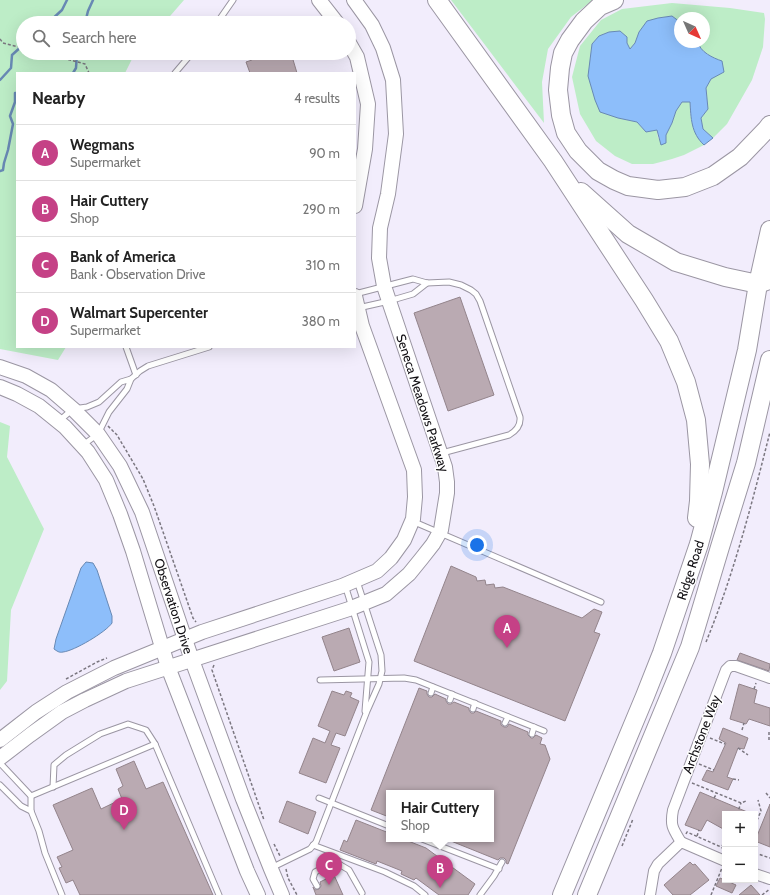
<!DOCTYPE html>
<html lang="en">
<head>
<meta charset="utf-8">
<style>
	body { margin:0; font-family:Cabin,sans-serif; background:#f2f2f2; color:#222 }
	.controls { position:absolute; right:12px; bottom:12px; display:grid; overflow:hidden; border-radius:0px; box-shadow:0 4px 16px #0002 }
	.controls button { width:36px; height:36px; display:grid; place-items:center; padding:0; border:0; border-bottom:1px solid #e0e0e0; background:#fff; color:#222; font:20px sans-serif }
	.compass { position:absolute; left:674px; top:12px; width:36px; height:36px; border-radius:50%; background:#fff; box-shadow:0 4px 16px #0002; rotate:135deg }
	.you { position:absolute; left:477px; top:545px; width:14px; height:14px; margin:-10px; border:3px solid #fff; border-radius:50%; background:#1a73e8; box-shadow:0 0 0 6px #1a73e833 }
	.badge { display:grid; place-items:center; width:26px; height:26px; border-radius:50%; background:#c54186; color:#fff; font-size:13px; font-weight:700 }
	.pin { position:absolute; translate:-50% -33px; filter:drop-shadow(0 1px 2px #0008) }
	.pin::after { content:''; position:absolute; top:21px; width:14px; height:12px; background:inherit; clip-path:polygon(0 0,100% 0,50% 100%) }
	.popup { position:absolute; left:386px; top:790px; width:108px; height:52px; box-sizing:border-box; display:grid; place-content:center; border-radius:0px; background:#fff; filter:drop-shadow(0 1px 3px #0005); font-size:13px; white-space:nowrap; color:#767676 }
	.popup b { font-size:15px; color:#222 }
	.popup::after { content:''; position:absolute; left:50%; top:100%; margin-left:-8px; border:8px solid transparent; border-top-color:#fff }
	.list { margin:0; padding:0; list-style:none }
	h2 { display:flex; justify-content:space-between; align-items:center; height:52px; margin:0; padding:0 16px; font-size:17px }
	h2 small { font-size:13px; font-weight:400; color:#767676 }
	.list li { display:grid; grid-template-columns:26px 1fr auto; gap:12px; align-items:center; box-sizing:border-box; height:56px; padding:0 16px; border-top:1px solid #e0e0e0 }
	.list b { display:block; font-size:15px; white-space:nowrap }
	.list p { margin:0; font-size:13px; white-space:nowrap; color:#767676 }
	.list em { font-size:13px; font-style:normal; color:#767676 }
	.icon { flex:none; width:22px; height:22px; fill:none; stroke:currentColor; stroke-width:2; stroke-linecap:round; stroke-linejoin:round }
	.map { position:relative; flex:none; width:770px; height:895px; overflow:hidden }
	.search { position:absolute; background:#fff; box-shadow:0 4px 16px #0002; left:16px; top:16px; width:340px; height:44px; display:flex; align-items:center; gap:10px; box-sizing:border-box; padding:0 14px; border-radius:22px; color:#767676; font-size:15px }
	.panel { position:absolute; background:#fff; box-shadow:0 4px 16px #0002; left:16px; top:72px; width:340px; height:276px; border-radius:0px }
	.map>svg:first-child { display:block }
	.green { fill:#bdedc7 }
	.water { fill:#8dbefa; stroke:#6889b4 }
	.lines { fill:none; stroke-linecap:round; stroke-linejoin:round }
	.stream { stroke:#6889b4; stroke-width:2.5 }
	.building { fill:#baaab2; stroke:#93848b }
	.lane-casing { stroke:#9b96a3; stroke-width:7 }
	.street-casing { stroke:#9b96a3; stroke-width:12 }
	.secondary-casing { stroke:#9b96a3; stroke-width:16 }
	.highway-casing { stroke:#9b96a3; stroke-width:20 }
	.path { stroke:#7b7780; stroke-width:1.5; stroke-dasharray:3 2; stroke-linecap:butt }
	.lane { stroke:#fff; stroke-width:5 }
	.street { stroke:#fff; stroke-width:10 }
	.secondary { stroke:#fff; stroke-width:14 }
	.highway { stroke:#fff; stroke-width:18 }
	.labels { text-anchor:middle; stroke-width:3; stroke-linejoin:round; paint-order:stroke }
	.street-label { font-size:13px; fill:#100e12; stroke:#fff }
</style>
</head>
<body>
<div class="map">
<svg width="770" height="895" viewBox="0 0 770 895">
	<rect width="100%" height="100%" fill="#f2edfc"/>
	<!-- green -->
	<g class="green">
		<path d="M0,0H184L164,23H23V53H138L132,59L125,73H17V347H66L58,360L0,349Z"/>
		<path d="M451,0H593L571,17L548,49L542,82L544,123Z"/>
		<path d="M672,3L730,8L764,13L765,19L763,47L752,80L727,124L713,138L703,129L701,118L708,109L706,88L721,61C713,58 700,52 698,42H704V18H680V22L672,16L658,18L639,32L635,43L630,49L627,43L609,32L599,36L592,44L590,59L618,118L637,122L646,132L657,130L658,138L666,143V135L672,123L676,111L682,102H690C690,118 692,133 704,145L684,155L672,159L653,164H632L615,156L596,141L580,114L572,77L580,46L601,20L622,9Z"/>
		<path d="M0,422L10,426L7,457L44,529L11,610L7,681L0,690Z"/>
	</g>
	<!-- water -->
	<g class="water">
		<path d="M672,16L680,22V42H698C700,52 713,58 722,61L724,72L711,79L706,88L708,109L701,118L703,129L713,138L704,145C691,133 691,118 690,102H682L676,111L672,123L666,135V143L661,145L657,130L646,132L637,122L618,118L600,112L595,100L588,76L592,44L599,36L609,32L620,31L627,37V43L630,49L635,43L639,32L647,21L658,18Z"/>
		<path d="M86,562L93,563L97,570L112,616V623C106,632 74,651 63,652C59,653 57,651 54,649L56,639L81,568Z"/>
	</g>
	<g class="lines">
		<!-- stream -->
		<g class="stream">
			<path d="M48,23L62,10L67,0"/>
			<path d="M85,23L88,11L93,0"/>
			<path d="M73,73L76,68L77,53"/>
			<path d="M0,80L11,68L12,55L23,45"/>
			<path d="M0,171L3,170L4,163L8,150L13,124L10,116L15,102V93H17"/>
		</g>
	</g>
	<!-- building -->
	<g class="building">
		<path d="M249,53H291L297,73H250L246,62L252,60Z"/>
		<path d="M460,297L494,395L448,411L414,313Z"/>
		<path d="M451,566L476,577L477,581L485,580L486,585L494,584L495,588L503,587L582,618L594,609L602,612L594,632L600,634L565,721L414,661Z"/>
		<path d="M349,628L360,662L334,671L322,637Z"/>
		<path d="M740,653L770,664L769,671L737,660Z"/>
		<path d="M739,684L757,690L754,703L770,708V726L749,719L746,724L730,719Z"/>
		<path d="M419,688L427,691V694L429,697H432L435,694L446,699V701L448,704H451L454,702L469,708V710L471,713H474L476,711L501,721V725L504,727H507L509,724L528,732V735L531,738H533L536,735L542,738L540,744L545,745L550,759L508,864L506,863V860L504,858H500L498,860L446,839H491V793H389V817L371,810Z"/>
		<path d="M332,691L344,695L346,691L352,693L350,697L359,701L345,736L336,733L331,745L340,748L326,783L299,773L313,738L325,743L330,731L318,726Z"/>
		<path d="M723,728L748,738L744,749L738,748L727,777L733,779L728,790L702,780L707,770L713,772L726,743L719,739Z"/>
		<path d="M134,761L146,789L163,782L213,895H80L73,880L66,883L59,868L62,867L57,857L73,850L53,805L92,788L101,809L122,799L118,789L123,786L116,769Z"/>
		<path d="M700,792L714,798L752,814H725V830L707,820L701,831L685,825Z"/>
		<path d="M287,801L316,812L308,834L279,822Z"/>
		<path d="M770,804V847L755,841Z"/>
		<path d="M356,820L389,833V839H403L426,848L475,884L468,895H439L416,878L414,880L401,874L402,871L377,861L376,864L340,850L344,840L347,842Z"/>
		<path d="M690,862L693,865L695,864L709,880L690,895H673L664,885Z"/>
		<path d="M334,875L343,895H316L313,887L315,890L319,889L321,886L320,882Z"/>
		<path d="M720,878L736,885L732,893L716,886Z"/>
		<path d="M751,885L760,895H739Z"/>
	</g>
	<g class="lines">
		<defs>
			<g id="lane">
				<path d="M217,23L233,0"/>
				<path d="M175,73L192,53"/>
				<path d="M355,294L413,279L427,283L449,282L461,285L471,290L476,294L480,301L520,417C521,426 516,431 509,435L442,453"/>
				<path d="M358,308L389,301L413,294L427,283"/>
				<path d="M126,347L136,375"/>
				<path d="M131,379L140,371L148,366L209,347"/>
				<path d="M59,421L73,409L87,407L99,402L121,382L131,379L127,389L109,412L98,434L83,445"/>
				<path d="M412,521L601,602"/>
				<path d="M345,585L369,662L365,711"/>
				<path d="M320,680L404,678L416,680L544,731"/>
				<path d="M431,693L433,687"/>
				<path d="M450,700L452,694"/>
				<path d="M473,709L475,703"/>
				<path d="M505,723L508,717"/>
				<path d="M532,734L534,727"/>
				<path d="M0,763L31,796V811L21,806L0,785"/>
				<path d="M53,787L54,765L66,755L100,734L128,724L146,730L155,744"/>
				<path d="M31,796L155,744L219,895"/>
				<path d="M319,798L389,826"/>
				<path d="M31,811L39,831L45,853L62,895"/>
				<path d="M422,839L499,869"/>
				<path d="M313,845L385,872L414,886L425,895"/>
				<path d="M271,868L310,849L316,842L367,711L379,684L382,671L381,655L357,581"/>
				<path d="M317,886L313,879L315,872L325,867L337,863L349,870L362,893"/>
				<path d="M480,895L494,876L502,862"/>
			</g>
			<g id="street">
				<path d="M681,842C673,829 670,826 673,810L726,670L730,666H736L770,678"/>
				<path d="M755,874L770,879"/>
				<path d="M650,895L654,871L658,864L681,842L725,861"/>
			</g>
			<g id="secondary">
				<path d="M319,0L337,23"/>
				<path d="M349,43L357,57L368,104L365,149L355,206"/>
				<path d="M0,367L26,376L51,390L73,409L98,434L120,466L142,512L192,660L243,799L271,869L282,895"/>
				<path d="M0,387L17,394L39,406L65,427L88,452L106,480L120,514L133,551L168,667L247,871L258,895"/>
				<path d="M0,740L36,712L67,692L114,668L202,632L342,586L377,571L391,558L404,540L413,519L415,497L414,470L362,326L355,296"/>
				<path d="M0,758L30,735L62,712L85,700L126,681L349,609L386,594L409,574L422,558L433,544L441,530L447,493V482L445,467L389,301L384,286L379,258L380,228L388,194L396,134L393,80L383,48L372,25L354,0"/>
			</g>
			<g id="highway">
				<path d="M437,0L553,161L644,300L669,341L686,382L696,420L700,464L699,501L697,518"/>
				<path d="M614,0L600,6L584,21L570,40L563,53L560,68L558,90L561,115L566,133L578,151L598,171L614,180L628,186L658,190L685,187L713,176L740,157L767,129L770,125"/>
				<path d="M581,192L628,234L676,262L725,277L758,284L769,280"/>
				<path d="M562,895L645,696L662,653L699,544L713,492L747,350L758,284L770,230"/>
				<path d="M587,895L690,647L720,547L746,463L770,360"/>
			</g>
		</defs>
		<!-- lane casing -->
		<use href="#lane" class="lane-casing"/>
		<!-- street casing -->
		<use href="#street" class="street-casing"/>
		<!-- secondary casing -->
		<use href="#secondary" class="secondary-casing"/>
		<!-- highway casing -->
		<use href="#highway" class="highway-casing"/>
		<!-- path -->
		<g class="path">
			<path d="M0,39L3,43L23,48"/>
			<path d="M44,53L85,64L89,73"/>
			<path d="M108,426L117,435L143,479L154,506L193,618L196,622"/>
			<path d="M706,642C734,574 752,503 770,432"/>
			<path d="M214,665L212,670L214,676L264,820"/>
			<path d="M66,679L97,662L107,658"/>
			<path d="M754,689L756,683"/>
			<path d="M742,730L744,723"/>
			<path d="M710,738L725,744"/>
			<path d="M769,740V732"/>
			<path d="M738,748L748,755"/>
			<path d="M699,764L714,770"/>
			<path d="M733,779L739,780"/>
			<path d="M692,783L741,803L746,801"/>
			<path d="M766,793L770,798"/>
			<path d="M714,798L717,793"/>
			<path d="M737,814L741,803"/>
			<path d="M755,825L761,811L758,800"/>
			<path d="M686,834L687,832L721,847L725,850"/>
			<path d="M697,836L699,830"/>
			<path d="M274,844L280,856"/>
			<path d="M622,846L633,819"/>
			<path d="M722,846L725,841"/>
			<path d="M755,853L770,858"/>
			<path d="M286,869L288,878L297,895"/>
			<path d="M711,895L722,868"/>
			<path d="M762,895L770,889"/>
		</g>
		<!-- lane -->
		<use href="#lane" class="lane"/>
		<!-- street -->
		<use href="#street" class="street"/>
		<!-- secondary -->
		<use href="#secondary" class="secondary"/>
		<!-- highway -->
		<use href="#highway" class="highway"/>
	</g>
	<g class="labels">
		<!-- street labels -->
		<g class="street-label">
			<text transform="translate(423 403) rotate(72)" y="5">Seneca Meadows Parkway</text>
			<text transform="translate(690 570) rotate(-72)" y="5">Ridge Road</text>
			<text transform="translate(174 606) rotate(72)" y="5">Observation Drive</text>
			<text transform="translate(701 734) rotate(-69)" y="5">Archstone Way</text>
		</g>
	</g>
</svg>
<div class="controls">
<button>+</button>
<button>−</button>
</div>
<svg class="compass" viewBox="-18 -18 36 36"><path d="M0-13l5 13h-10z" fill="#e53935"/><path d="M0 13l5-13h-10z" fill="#767676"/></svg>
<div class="you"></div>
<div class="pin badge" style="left:507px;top:648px">A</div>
<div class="pin badge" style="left:440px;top:888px">B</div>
<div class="popup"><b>Hair Cuttery</b>Shop</div>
<div class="pin badge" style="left:329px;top:885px">C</div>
<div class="pin badge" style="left:124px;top:830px">D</div>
<div class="search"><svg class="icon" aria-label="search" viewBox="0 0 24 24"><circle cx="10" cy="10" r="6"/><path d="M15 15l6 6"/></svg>Search here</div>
<section class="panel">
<h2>Nearby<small>4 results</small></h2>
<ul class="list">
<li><span class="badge">A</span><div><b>Wegmans</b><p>Supermarket</p></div><em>90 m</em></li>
<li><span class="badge">B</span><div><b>Hair Cuttery</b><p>Shop</p></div><em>290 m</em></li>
<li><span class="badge">C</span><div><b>Bank of America</b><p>Bank · Observation Drive</p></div><em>310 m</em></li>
<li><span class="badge">D</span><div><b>Walmart Supercenter</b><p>Supermarket</p></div><em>380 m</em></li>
</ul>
</section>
</div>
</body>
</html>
